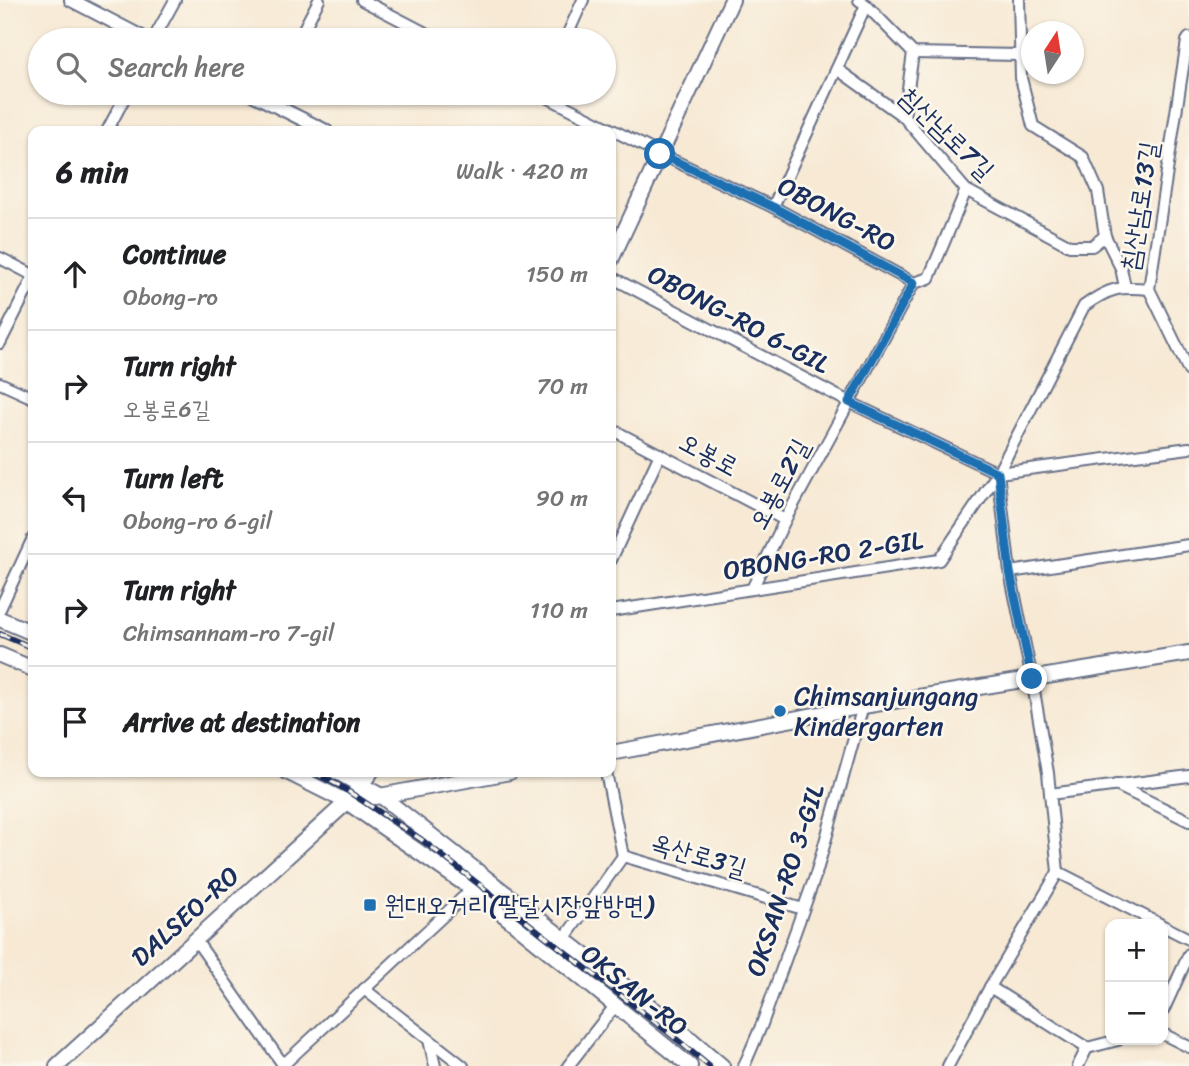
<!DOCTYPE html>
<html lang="en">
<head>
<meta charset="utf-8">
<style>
	body { margin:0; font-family:Sriracha,"Poor Story",sans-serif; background:#f2f2f2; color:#202124 }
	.controls { position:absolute; right:21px; bottom:21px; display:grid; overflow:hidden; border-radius:14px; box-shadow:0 2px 5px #0004 }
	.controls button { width:63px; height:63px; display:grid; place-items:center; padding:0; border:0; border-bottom:2px solid #e0e0e0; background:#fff; color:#202124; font:35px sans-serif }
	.compass { position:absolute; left:1021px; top:21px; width:63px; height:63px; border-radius:50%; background:#fff; box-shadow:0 2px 5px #0004; rotate:12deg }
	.stop { position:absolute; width:21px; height:21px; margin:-16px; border:5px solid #1f6fb2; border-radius:50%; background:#fff }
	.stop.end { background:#1f6fb2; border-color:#fff; box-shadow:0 2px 7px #0008 }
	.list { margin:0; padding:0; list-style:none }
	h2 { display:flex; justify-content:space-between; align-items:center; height:91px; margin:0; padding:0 28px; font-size:30px }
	h2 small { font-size:23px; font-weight:400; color:#757577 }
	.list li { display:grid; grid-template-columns:46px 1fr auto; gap:21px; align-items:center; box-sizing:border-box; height:112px; padding:0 28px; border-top:2px solid #e0e0e0 }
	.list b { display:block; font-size:26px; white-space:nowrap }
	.list p { margin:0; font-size:23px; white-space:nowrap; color:#757577 }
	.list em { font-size:23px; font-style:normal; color:#757577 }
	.icon { flex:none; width:38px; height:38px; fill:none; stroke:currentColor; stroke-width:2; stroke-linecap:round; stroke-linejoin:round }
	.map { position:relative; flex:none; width:1189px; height:1066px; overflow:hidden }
	.search { position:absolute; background:#fff; box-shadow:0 2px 5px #0004; left:28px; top:28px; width:588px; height:77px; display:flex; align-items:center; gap:18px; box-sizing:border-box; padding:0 24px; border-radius:38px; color:#757577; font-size:26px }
	.panel { position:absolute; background:#fff; box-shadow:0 2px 5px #0004; left:28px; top:126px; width:588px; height:651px; border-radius:14px }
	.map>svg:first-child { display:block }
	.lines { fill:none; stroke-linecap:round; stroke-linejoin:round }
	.minor-casing { stroke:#687087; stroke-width:14 }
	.tertiary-casing { stroke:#687087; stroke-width:16 }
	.secondary-casing { stroke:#687087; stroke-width:18 }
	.minor { stroke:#fff; stroke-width:10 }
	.tertiary { stroke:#fff; stroke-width:12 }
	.secondary { stroke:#fff; stroke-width:14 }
	.rail-casing { stroke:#1b2f5e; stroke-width:6 }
	.rail { stroke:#fbf7ec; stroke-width:3.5; stroke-dasharray:10; stroke-linecap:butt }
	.route { stroke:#1f6fb2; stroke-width:9 }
	.poi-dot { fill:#1f6fb2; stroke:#fbf7ec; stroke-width:2.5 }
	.labels { text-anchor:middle; stroke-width:5; stroke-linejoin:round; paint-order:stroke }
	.street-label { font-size:26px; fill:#1b2f5e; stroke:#fbf7ec }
	.poi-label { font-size:26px; fill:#1b2f5e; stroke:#fbf7ec; text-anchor:start }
</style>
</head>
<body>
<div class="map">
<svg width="1189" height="1066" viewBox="0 0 1189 1066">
	<rect width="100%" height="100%" fill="#fbf7ec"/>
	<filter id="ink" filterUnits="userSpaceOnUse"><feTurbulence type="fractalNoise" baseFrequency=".0143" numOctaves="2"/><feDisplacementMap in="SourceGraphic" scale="14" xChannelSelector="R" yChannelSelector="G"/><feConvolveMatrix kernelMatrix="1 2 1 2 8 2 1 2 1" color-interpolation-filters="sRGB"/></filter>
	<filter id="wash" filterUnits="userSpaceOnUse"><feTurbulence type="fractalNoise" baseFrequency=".00686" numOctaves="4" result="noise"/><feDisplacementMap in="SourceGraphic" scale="28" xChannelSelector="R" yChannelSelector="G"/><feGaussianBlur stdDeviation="1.57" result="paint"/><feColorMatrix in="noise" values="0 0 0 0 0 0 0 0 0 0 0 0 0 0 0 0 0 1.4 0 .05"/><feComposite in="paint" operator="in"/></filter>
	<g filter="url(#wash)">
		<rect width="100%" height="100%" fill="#f7e9d4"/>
	</g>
	<g filter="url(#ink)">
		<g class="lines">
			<defs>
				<g id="minor">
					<path d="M362,0L439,40"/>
					<path d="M859,0L866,5L913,53L1020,55"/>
					<path d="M1019,0L1021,78L1033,126L1083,157L1098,191L1105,236L1121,268L1125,287"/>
					<path d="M1189,38L1187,41L1149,289L1189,371"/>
					<path d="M153,40L175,0"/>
					<path d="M298,40L319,0"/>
					<path d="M565,40L583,0"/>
					<path d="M837,69L904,117L966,190L1070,246H1092L1105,236"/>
					<path d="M539,93L660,154L773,207L914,283"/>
					<path d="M904,117L913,53"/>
					<path d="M107,131L127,93"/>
					<path d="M773,207L866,5"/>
					<path d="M0,258L33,275"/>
					<path d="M611,277L849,402L998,473"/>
					<path d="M0,343L33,278"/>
					<path d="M0,383L33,398"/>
					<path d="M611,429L785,520"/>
					<path d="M998,473L1189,448"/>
					<path d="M611,560L660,454"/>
					<path d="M1010,572L1189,545"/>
					<path d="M752,589L785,520L914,283L929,278L966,190"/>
					<path d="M0,609L33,538"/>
					<path d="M611,611L939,560L998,473L1084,306C1109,288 1119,286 1149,289"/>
					<path d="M606,772L623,856"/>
					<path d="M1116,785L1189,821"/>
					<path d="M1050,794L1189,776"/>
					<path d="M623,856L803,909"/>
					<path d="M1058,872L1160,924"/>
					<path d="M1163,926L1189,939"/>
					<path d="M195,939L284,1066"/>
					<path d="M564,939L623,856"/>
					<path d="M990,987L1087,1048"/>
					<path d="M364,989L463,1066"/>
					<path d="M1163,1011L1189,954"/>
					<path d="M1163,1034L1189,1047"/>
					<path d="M429,1040L435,1066"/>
					<path d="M282,1066L472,889"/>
					<path d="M568,1066L615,1006"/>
					<path d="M744,1066L762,1024L816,874L863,706"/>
					<path d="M948,1066L990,987L1058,872L1048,773L1032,679L1010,572L998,473"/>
					<path d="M1078,1066L1087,1048L1118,1040"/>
				</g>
				<g id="tertiary">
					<path d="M71,0L148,40"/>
					<path d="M250,93L326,131"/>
				</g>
				<g id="secondary">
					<path d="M611,260L732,0"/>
					<path d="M0,619L33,633"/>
					<path d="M0,655L33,669"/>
					<path d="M611,753L863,706L1189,653"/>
					<path d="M287,772L347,802L472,889L690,1066"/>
					<path d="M337,772L381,796L674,1025L722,1066"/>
					<path d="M347,802L510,772"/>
					<path d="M57,1066L347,802L371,772"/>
				</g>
			</defs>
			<!-- minor casing -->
			<use href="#minor" class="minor-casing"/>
			<!-- tertiary casing -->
			<use href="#tertiary" class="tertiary-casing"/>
			<!-- secondary casing -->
			<use href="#secondary" class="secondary-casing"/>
			<!-- minor -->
			<use href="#minor" class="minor"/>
			<!-- tertiary -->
			<use href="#tertiary" class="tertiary"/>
			<!-- secondary -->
			<use href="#secondary" class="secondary"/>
			<defs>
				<g id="rail">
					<path d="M0,634L33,648"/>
					<path d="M313,772L340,786L422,840L669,1033L709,1066"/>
				</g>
			</defs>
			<!-- rail casing -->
			<use href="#rail" class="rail-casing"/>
			<!-- rail -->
			<use href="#rail" class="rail"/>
		</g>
	</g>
	<g class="lines" filter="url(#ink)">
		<!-- route -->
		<path class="route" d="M660,154L773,207L914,283L849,402L998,473L1010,572L1032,679"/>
	</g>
	<!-- markers -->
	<g class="poi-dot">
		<circle cx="780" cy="711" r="7"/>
		<rect x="363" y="898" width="14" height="14" rx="3.5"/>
	</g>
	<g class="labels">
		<!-- street labels -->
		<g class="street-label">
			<text transform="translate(947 133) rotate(44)" y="9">침산남로7길</text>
			<text transform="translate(1139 206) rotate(-81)" y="9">침산남로13길</text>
			<text transform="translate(837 214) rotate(28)" y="9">OBONG-RO</text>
			<text transform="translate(739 319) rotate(28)" y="9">OBONG-RO 6-GIL</text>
			<text transform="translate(709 454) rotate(28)" y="9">오봉로</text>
			<text transform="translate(779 484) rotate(-62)" y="9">오봉로2길</text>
			<text transform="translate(823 555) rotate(-9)" y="9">OBONG-RO 2-GIL</text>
			<text transform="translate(699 855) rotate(16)" y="9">옥산로3길</text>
			<text transform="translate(785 880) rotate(-72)" y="9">OKSAN-RO 3-GIL</text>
			<text transform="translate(185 916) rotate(-42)" y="9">DALSEO-RO</text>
			<text transform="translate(635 990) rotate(39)" y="9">OKSAN-RO</text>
		</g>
		<!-- poi labels -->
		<g class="poi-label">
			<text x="794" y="705">Chimsanjungang<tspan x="794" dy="30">Kindergarten</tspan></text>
			<text x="384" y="914">원대오거리(팔달시장앞방면)</text>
		</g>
	</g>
</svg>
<div class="controls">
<button>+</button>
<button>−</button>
</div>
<svg class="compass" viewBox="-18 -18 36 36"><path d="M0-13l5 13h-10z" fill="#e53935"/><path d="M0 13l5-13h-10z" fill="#757577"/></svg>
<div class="stop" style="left:660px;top:154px"></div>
<div class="stop end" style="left:1032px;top:679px"></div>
<div class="search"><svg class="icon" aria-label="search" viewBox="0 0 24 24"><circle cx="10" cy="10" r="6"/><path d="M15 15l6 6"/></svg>Search here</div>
<section class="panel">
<h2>6 min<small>Walk · 420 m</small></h2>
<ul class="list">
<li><svg class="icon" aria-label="ahead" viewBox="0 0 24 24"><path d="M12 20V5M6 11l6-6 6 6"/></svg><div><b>Continue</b><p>Obong-ro</p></div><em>150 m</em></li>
<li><svg class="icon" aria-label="right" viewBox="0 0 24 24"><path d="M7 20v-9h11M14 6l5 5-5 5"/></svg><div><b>Turn right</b><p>오봉로6길</p></div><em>70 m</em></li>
<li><svg class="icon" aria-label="left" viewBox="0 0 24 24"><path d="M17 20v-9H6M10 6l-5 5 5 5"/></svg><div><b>Turn left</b><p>Obong-ro 6-gil</p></div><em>90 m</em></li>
<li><svg class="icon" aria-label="right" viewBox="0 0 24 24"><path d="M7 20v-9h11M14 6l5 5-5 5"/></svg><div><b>Turn right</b><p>Chimsannam-ro 7-gil</p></div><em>110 m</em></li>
<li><svg class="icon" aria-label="arrive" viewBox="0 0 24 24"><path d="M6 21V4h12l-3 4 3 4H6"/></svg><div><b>Arrive at destination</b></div></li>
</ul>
</section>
</div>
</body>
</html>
